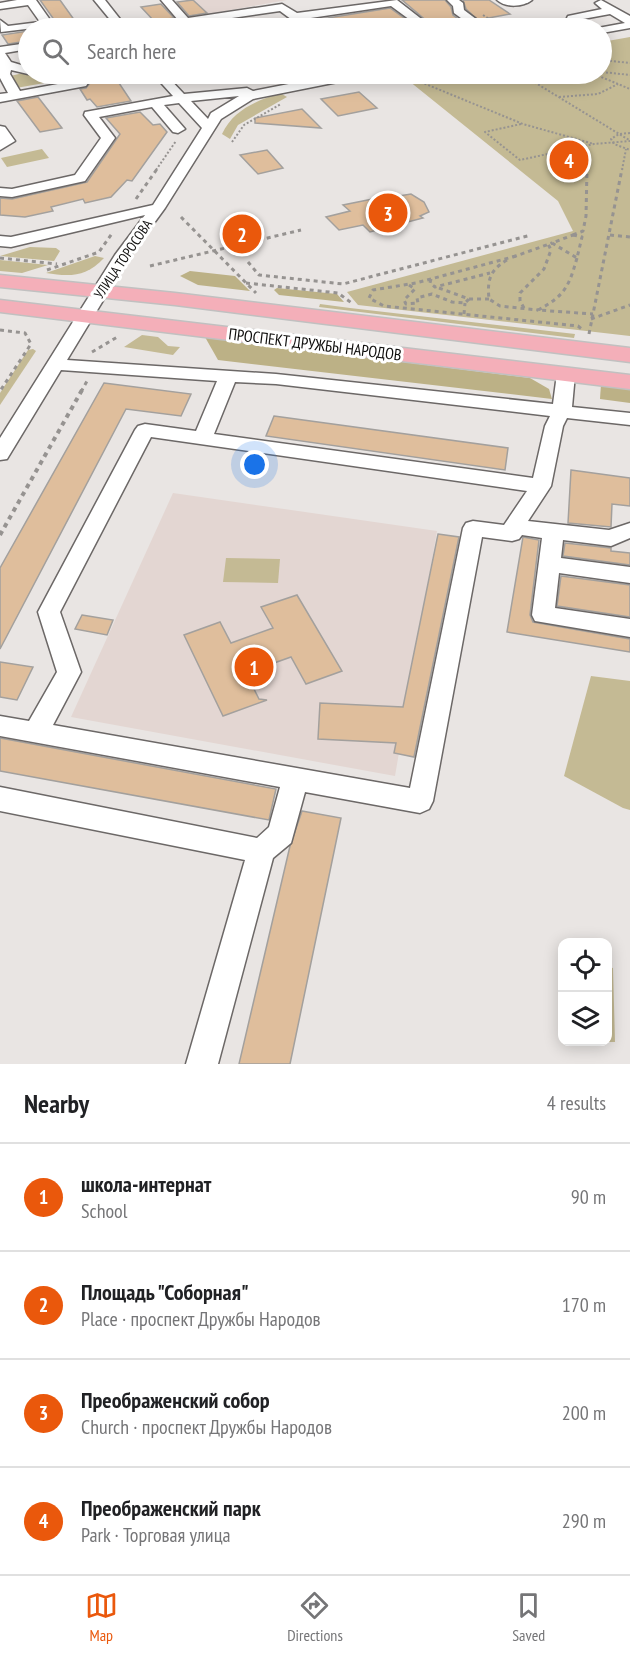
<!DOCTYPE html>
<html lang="en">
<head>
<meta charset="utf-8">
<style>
	body { margin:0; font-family:"PT Sans Narrow",sans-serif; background:#f6f6f6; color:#202124 }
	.controls { position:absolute; right:18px; bottom:18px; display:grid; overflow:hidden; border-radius:12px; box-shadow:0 3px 15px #0003 }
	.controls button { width:54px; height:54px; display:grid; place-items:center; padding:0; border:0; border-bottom:2px solid #e0e0e0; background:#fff; color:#202124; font:30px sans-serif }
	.you { position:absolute; left:255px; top:465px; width:21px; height:21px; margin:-15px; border:4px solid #fff; border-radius:50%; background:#1a73e8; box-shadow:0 0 0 9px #1a73e833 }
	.badge { display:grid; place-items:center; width:39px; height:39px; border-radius:50%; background:#ea580c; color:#fff; font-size:20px; font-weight:700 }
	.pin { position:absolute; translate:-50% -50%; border:3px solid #fff; box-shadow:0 2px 6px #0006 }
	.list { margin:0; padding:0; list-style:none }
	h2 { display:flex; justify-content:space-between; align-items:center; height:78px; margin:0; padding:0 24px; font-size:26px }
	h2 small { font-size:20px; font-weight:400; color:#757577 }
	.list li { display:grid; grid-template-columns:39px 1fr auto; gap:18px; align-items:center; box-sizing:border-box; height:108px; padding:0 24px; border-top:2px solid #e0e0e0 }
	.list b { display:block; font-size:22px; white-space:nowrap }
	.list p { margin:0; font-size:20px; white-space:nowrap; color:#757577 }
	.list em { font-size:20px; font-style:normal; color:#757577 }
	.icon { flex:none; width:33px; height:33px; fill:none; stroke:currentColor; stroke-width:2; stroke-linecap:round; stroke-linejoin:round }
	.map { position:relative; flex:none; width:630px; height:1064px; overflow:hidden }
	.search { position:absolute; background:#fff; box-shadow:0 3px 15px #0003; left:18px; right:18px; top:18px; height:66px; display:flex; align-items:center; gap:15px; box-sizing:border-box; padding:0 21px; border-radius:33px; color:#757577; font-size:22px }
	.sheet { height:510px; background:#fff }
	nav { display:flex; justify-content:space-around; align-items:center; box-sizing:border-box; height:84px; border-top:2px solid #e0e0e0; background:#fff; font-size:16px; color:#757577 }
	nav a { display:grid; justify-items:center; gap:3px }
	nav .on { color:#ea580c }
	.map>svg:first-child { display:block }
	.built { fill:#e3d6d2 }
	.green { fill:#c4ba94 }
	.forest { fill:#bcb186 }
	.building { fill:#dfbe9c; stroke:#a3a09d; stroke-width:1.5 }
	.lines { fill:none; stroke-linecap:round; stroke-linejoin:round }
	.minor-casing { stroke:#6c6867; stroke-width:3 }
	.major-casing { stroke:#c1c0c0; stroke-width:3 }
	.path-far2 { stroke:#969391; stroke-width:2; stroke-dasharray:2 2; stroke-linecap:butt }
	.path-far1 { stroke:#969391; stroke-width:3; stroke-dasharray:4 4; stroke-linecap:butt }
	.path { stroke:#969391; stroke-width:4; stroke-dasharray:4.5 4.5; stroke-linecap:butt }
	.minor { fill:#fff; fill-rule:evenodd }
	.major { fill:#f4afb9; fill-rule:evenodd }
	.labels { text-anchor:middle; stroke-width:6; stroke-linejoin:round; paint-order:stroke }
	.far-street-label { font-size:14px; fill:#0f0e0d; stroke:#fff }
	.street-label { font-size:16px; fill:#0f0e0d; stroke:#fff }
</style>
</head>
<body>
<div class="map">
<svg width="630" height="1064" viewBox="0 0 630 1064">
	<rect width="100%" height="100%" fill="#e9e5e3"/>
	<!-- built -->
	<g class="built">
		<path d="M194,0H287L208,14Z"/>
		<path d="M173,493L437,531L395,776L71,717Z"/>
	</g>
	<!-- green -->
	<g class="green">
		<path d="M630,37V336L358,305L347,292L573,231L558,201L404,77L425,74H602V42Z"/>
		<path d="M28,72L52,74L56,81L16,88L10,76Z"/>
		<path d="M280,93L287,97L238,125L230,139L222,134C233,110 256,101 280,93Z"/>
		<path d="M42,149L49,158L7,167L1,158Z"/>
		<path d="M30,247L56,248L60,251L54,261L0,256Z"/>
		<path d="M95,256L104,258C86,277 70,277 46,273Z"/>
		<path d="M0,260L48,265L22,273L0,271Z"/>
		<path d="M320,304L350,308L575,334L574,338L319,307Z"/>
		<path d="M142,335L158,337L168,346L180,347L173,355L124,347Z"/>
		<path d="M33,349L36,351L0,405V393L28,350Z"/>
		<path d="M226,558L280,559L278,583L223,582Z"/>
		<path d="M591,676L630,681V810L623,808L564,776Z"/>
		<path d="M608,967L613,968L615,1042H603H608Z"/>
	</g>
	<!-- forest -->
	<g class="forest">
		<path d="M190,271L235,276L250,291L198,285L180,276Z"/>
		<path d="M277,288L337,294L344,302L279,295L274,290Z"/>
		<path d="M205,337L530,378L549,389L552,399L218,360Z"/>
		<path d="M601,384L630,387V403L600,399Z"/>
	</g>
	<!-- building -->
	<g class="building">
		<path d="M40,0H60L80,28H60Z"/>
		<path d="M193,0L207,13L189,16L177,2Z"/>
		<path d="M402,0H445L451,7L453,15L462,22L455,24L458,28H435Z"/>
		<path d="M463,0H489L510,14L478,20L466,9Z"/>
		<path d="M161,4L174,18L154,21L141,7Z"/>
		<path d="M390,8L418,28H316L309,21Z"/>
		<path d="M28,31V41L8,44L2,35Z"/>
		<path d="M83,74H113L131,101L97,107L90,99L87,100L80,89L86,88L90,83Z"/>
		<path d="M359,92L377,108L338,116L321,99Z"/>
		<path d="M38,97L62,128L40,132L17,101Z"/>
		<path d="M302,109L321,128L255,123V118Z"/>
		<path d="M140,112L153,125L160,124L167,132L132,181L127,180L111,197L85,203L83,199L51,207L53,211L25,217L0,215V198L12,199L87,182L120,134L106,118Z"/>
		<path d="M267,150L283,168L258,174L240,155Z"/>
		<path d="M397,194L399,196L411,194L424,202L429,212L420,216L423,218L370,232L363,225L339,230L326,217L350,211L343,205Z"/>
		<path d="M104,383L191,394L181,416L126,409L0,649V568Z"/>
		<path d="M274,416L508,448L505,470L266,436Z"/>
		<path d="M571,470L630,478V506L612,504L611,527L568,523Z"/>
		<path d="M438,534L459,537L414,757L394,753L396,743L318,739L320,703L403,707Z"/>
		<path d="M523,537L539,540L530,615L533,622L630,639V652L507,632Z"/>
		<path d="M565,543L611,548V551L630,553V565L563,556Z"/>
		<path d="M561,576L630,585V617L557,606Z"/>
		<path d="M297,595L342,671L306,684L291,657L246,673L259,699L267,700L223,716L184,635L220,622L231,643L273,628L261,607Z"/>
		<path d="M82,615L113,620L107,635L75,629Z"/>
		<path d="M0,662L33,667L17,700L0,697Z"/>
		<path d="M0,738L276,789L269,820L0,771Z"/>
		<path d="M302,811L341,818L290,1064H239L290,846Z"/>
	</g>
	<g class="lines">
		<defs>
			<g id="minor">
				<path d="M17,0H36L53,24L51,26L1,32L0,20L8,26L40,22L28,5L0,9V3Z"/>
				<path d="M94,0H105L127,28H117Z"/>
				<path d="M161,0H172L188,18L282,4L297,13L397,0L433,28H421L391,6L304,19L314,28H303L280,11L163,28H140L145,25L178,20Z"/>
				<path d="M447,0H459L463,3L464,10L476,19V23L471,28H460L465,21L454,13L453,6Z"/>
				<path d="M497,0H532C523,7 506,8 497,0Z"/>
				<path d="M601,0L630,16V28L602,33V28H598L625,23L610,14L572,21L567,18L568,16L602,9L595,3Z"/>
				<path d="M261,23L268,28H241L243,26Z"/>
				<path d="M28,43V49L5,53L11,62L28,67V74L11,70L10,74L20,91L74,81L69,74H81L88,83L86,86L0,102V94L8,93L0,78V47Z"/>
				<path d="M153,74H165L184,94L247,88L253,91L340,74H364L358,78L253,99L221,119L165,208L130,256L67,360L276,374L553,404L557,374L560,370H572L575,374L572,407L630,413V425L567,418L563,426L551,486L528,521L609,530L630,523V538L611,546L563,540L561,558L630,567V583L559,573L555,608L630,619V637L535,621L532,615L542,538L522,535L519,539L512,541L482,537L433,801L429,809L420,813L305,792L291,843L273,858L218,1064H186L245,860L0,811V787L257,838L269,827L280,787L0,736V716L29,721L57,672L38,612L135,430L138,426L145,424L196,431L217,381L61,370L7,459L0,460V438L115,255L145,215L11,247L0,246V236L11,237L153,205L202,128L179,103L164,105L185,129L178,133L173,132L152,107L99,117L115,138L85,181L12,197L0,196V188L12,189L75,175L101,138L84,115L85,112L173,96ZM239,96L211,113L208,119L191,101ZM235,382L276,384L550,416L545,426L533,478L214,434ZM151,437L527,491L504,525L473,521L466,523L463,528L410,788L53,725L81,672L60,612Z"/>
				<path d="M0,126L5,127L15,141L0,150Z"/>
			</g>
			<g id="major">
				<path d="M0,275L175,293L630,348V362L175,305L0,287Z"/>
				<path d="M0,300L630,375V389L0,312Z"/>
			</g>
		</defs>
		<!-- minor casing -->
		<use href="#minor" class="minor-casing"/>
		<!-- major casing -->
		<use href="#major" class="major-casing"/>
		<!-- path-far2 -->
		<g class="path-far2">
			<path d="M483,15L494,22L534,28"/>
			<path d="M551,28L564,26"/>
			<path d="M602,60L630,63"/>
			<path d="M602,72L630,75"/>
			<path d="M140,74L145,80"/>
			<path d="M521,74L629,140"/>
			<path d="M594,74L630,89"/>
			<path d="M406,76L523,124L594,144"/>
			<path d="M368,82L415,74"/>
			<path d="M559,97L598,94L618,84"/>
			<path d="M521,124L485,132L520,160L594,144L630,141"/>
			<path d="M630,133L619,134L611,139L614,144L630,150"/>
			<path d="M232,142L244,125L281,104"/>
			<path d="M156,170L176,141"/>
			<path d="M587,170V146"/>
			<path d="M622,170L626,149"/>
		</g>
		<!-- path-far1 -->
		<g class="path-far1">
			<path d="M136,199L157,169"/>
			<path d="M181,217L256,293"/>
			<path d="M573,235L583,231L586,216L587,169"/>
			<path d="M573,235L582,237L577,258L552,243Z"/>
			<path d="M610,235L630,237"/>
			<path d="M516,256L416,283L373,290L369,298L384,306L578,326L584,331"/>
			<path d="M513,257L552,243"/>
			<path d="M0,258L57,264"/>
			<path d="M577,258C569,286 565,296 538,310L593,314"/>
			<path d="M507,260C490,270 487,280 489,299L500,306L538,310"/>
			<path d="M248,262L259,275L343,284L531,235"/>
			<path d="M150,266L301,230"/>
			<path d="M47,270L99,252L113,232"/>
			<path d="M431,279L430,283L435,287L490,273"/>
			<path d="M246,283L338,293L353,304"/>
			<path d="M409,285L415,289L404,300L406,304L418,303L417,298L432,294L452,302L465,303L469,299"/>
			<path d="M439,288L469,299H489"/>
			<path d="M524,308L520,301V293L544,269L551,250L548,244"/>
			<path d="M464,314L465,303"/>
			<path d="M591,319L630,305"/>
			<path d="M0,330L25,333L31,344L0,391"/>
			<path d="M589,334L622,169"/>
			<path d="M92,352L119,336"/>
			<path d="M81,392L87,381"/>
		</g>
		<!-- path -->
		<path class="path" d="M0,535L82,390"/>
		<!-- minor -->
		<use href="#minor" class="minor"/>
		<!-- major -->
		<use href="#major" class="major"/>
	</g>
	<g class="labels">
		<!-- far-street labels -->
		<g class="far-street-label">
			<text transform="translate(123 259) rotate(-56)" y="5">УЛИЦА ТОРОСОВА</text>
		</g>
		<!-- street labels -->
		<g class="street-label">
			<text transform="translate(315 344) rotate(7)" y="6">ПРОСПЕКТ ДРУЖБЫ НАРОДОВ</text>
		</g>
	</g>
</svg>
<div class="controls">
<button><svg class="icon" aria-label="locate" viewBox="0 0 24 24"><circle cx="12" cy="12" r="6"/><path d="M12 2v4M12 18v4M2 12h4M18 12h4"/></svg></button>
<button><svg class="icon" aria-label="layers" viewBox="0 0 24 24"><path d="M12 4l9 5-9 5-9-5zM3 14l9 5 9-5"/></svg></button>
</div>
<div class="you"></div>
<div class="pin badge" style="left:254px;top:667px">1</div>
<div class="pin badge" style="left:242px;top:234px">2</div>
<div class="pin badge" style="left:388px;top:213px">3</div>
<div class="pin badge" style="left:569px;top:160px">4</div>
<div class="search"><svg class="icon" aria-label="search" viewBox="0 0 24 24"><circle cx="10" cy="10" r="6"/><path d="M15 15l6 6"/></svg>Search here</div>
</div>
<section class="sheet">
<h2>Nearby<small>4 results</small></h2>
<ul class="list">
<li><span class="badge">1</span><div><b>школа-интернат</b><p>School</p></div><em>90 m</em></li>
<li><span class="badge">2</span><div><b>Площадь &quot;Соборная&quot;</b><p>Place · проспект Дружбы Народов</p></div><em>170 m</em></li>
<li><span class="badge">3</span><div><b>Преображенский собор</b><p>Church · проспект Дружбы Народов</p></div><em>200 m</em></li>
<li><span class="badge">4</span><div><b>Преображенский парк</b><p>Park · Торговая улица</p></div><em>290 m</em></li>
</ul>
</section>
<nav>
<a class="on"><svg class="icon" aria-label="map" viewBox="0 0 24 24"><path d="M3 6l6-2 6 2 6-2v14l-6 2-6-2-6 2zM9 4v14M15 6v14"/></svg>Map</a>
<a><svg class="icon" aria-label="directions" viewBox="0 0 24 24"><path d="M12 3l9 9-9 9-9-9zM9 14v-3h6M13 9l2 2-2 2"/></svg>Directions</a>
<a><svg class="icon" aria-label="saved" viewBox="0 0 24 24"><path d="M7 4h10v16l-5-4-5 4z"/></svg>Saved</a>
</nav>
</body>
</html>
